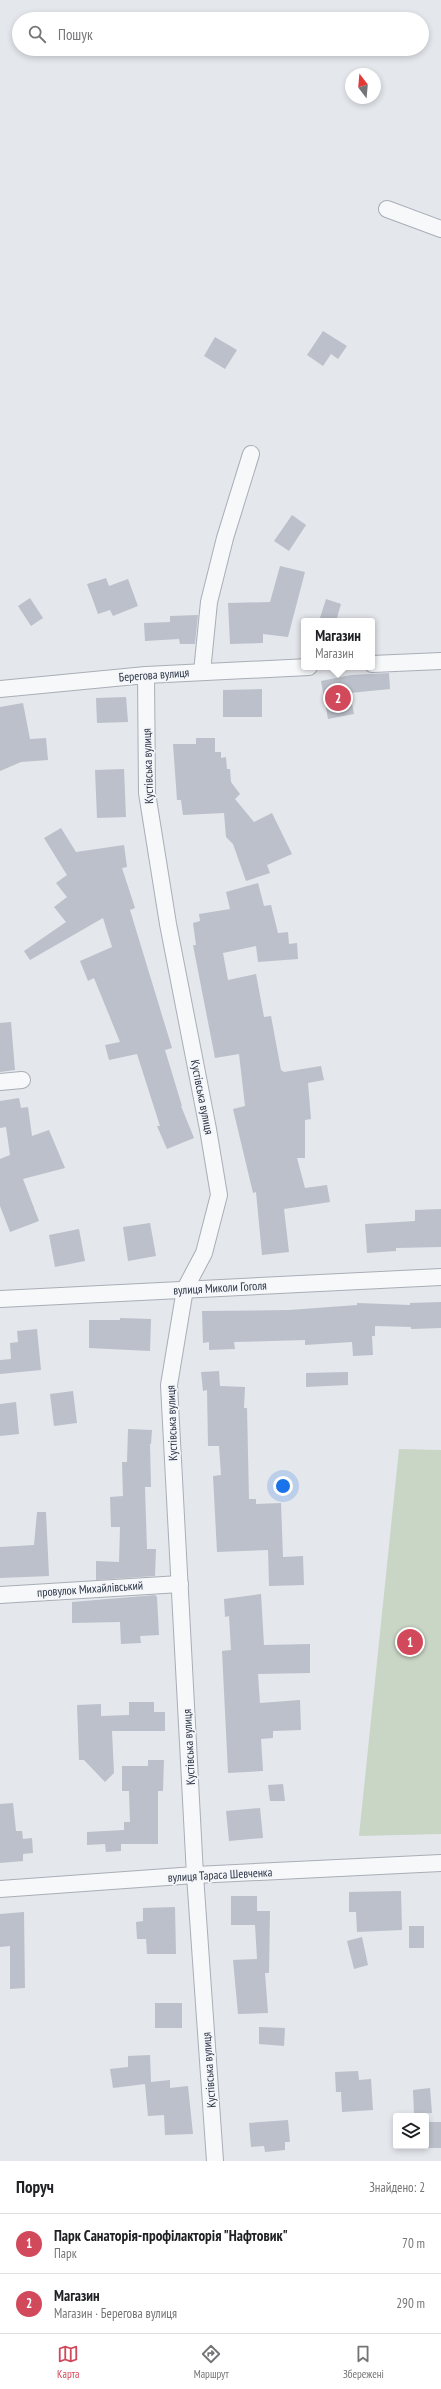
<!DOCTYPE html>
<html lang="uk">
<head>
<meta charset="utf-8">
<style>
	body { margin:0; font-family:"PT Sans Narrow",sans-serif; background:#f6f6f6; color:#202124 }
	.controls { position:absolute; right:12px; bottom:12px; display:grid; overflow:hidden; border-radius:4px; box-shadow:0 2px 6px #0003 }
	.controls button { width:36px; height:36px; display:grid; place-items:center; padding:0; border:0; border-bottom:1px solid #e0e0e0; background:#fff; color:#202124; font:20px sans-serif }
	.compass { position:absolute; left:345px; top:68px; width:36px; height:36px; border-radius:50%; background:#fff; box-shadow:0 2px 6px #0003; rotate:344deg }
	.you { position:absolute; left:283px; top:1486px; width:14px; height:14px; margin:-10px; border:3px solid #fff; border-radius:50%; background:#1a73e8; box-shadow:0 0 0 6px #1a73e833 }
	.badge { display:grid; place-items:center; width:26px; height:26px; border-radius:50%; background:#d1495b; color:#fff; font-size:13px; font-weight:700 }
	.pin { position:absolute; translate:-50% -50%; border:2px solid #fff; box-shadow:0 1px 4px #0006 }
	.popup { position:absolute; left:301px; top:618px; width:74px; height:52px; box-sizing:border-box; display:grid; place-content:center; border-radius:4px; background:#fff; filter:drop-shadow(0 1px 3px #0005); font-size:13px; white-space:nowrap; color:#757577 }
	.popup b { font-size:15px; color:#202124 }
	.popup::after { content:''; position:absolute; left:50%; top:100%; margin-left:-8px; border:8px solid transparent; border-top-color:#fff }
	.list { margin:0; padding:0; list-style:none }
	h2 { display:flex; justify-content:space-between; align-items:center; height:52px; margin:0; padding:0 16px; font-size:17px }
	h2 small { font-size:13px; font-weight:400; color:#757577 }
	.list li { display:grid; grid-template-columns:26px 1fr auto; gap:12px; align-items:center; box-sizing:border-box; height:60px; padding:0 16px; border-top:1px solid #e0e0e0 }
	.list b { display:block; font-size:15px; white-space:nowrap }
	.list p { margin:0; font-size:13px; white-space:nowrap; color:#757577 }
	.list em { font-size:13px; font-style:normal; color:#757577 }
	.icon { flex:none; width:22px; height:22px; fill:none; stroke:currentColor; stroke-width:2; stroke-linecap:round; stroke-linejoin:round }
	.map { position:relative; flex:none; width:441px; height:2161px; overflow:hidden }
	.search { position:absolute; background:#fff; box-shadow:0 2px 6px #0003; left:12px; right:12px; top:12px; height:44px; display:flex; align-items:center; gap:10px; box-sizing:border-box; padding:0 14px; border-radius:22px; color:#757577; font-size:15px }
	.sheet { height:172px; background:#fff }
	nav { display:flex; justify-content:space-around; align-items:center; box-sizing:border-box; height:56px; border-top:1px solid #e0e0e0; background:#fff; font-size:11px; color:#757577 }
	nav a { display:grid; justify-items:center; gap:2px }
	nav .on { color:#d1495b }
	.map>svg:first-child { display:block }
	.green { fill:#c9d6c5 }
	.building { fill:#bbc0ca }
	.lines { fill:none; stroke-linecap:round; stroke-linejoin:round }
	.street-casing { stroke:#a9aeb7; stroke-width:18 }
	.street { stroke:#f7f8fa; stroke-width:16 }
	.labels { text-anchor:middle; stroke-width:3.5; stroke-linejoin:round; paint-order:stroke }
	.street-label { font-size:12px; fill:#2b3445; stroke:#f4f6f9 }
</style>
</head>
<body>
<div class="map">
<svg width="441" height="2161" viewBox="0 0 441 2161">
	<rect width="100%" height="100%" fill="#e4e7ec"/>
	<!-- green -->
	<path class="green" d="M399,1449L441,1450V1834L359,1836Z"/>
	<!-- building -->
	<g class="building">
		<path d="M323,331L347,346L338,359L331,354L323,366L307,355Z"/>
		<path d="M215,337L237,350L225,369L204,356Z"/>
		<path d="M292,515L306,525L289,551L274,541Z"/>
		<path d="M280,566L305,572L288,637L263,634V643L230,644L228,603L270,602Z"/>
		<path d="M106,578L109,586L128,579L138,606L113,616L110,610L98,614L87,584Z"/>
		<path d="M30,598L43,618L31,626L18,606Z"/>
		<path d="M326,599L341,604L336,621H319Z"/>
		<path d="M198,615L195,644H180L179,639L145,641L144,623L170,622V616Z"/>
		<path d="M389,673L390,689L350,693L354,714L328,719L321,681L351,675Z"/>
		<path d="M262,689V717H223V690Z"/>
		<path d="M126,697L128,722L97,723L96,698Z"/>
		<path d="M23,703L30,739L46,738L48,760L21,762L0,771V707Z"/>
		<path d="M196,738H215V752H221V758L226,757L227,769H230L231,782L240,794L235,799L254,822L272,813L292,854L267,865L270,873L246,881L233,844L226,837L224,813L183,815L181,800H177L173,744H196Z"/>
		<path d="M124,769L126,817L97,818L95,770Z"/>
		<path d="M61,828L76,852L124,845L127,867L122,868L135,908L130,910L172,1048L165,1050L182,1106H181L194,1138L167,1149L157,1126H160L137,1054L109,1060L105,1045L120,1042L94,978L88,981L80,961L112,947L103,918L30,960L24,951L66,922L54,907L67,897L56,883L67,875L44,838Z"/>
		<path d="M258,883L264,906L271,905L278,933L288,932L289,944L297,943L298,959L258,962L256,946L223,953L228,980L256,974L264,1017L271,1016L281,1070L284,1072L321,1066L324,1080L308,1083L311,1119L305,1120V1158H297L305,1188L327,1185L330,1202L284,1209L289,1252L262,1255L256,1192L253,1193L233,1109L245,1106L239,1054L215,1058L193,945H196L193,923L200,921L199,914L230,909L226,892Z"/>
		<path d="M11,1022L15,1070L0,1072V1023Z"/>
		<path d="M19,1098L21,1108L28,1107L32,1136L49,1130L65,1168L23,1179L39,1221L10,1232L0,1206V1159L10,1155L6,1127L0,1128V1101Z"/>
		<path d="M441,1209V1247L396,1248V1251L367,1253L365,1224L415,1221V1210Z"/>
		<path d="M150,1223L156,1256L128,1261L123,1227Z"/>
		<path d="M79,1229L85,1261L55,1267L49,1235Z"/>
		<path d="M441,1302V1328L411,1329V1327L375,1326V1336H372L373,1355L353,1356L352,1342L305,1345V1340L234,1342L235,1349L209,1350V1342L203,1343L202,1311L289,1310L357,1305V1303L410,1305V1303Z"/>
		<path d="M120,1318L151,1319L150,1351L89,1348V1320H120Z"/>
		<path d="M37,1329L41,1370L0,1374V1360L11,1359L10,1343L18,1342L17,1331Z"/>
		<path d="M219,1371L220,1386L245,1387L244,1408H247L249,1499H256V1504L281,1503L283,1557L303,1556L304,1585L269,1586L268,1550L217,1552L213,1476L221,1475L219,1446H208L207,1390L203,1391L201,1372Z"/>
		<path d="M348,1372V1385L306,1387V1373Z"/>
		<path d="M73,1391L77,1423L54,1426L50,1394Z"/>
		<path d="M16,1402L19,1434L0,1436V1404Z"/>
		<path d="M128,1429L152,1430L151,1444H150L151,1487H145L147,1549H156L155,1576L96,1580V1561L119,1562L120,1527H111L110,1497L123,1496L122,1462H127Z"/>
		<path d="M37,1512H46L49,1576L0,1578V1547L34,1545Z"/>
		<path d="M261,1594L264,1645L310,1644V1673L258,1674L260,1703L300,1700L301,1730L273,1731V1738L261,1739L263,1771L228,1773L222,1651L231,1650L229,1616L225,1617L224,1599Z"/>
		<path d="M155,1595L157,1597L159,1635L140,1636L141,1643L121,1644L120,1622L72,1623V1602Z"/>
		<path d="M129,1702H154V1712H165V1731H112L114,1773L105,1782L84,1760H79L77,1705L101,1704V1716L129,1715Z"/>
		<path d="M148,1760H164L163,1791H158V1844H121V1851L106,1852L105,1844L87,1845V1832L124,1830V1822H130L129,1791H122V1766H148Z"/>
		<path d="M283,1784L285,1801H270L268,1785Z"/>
		<path d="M13,1803L16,1831H22L23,1839L32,1838L33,1853L23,1854V1861L0,1863V1804Z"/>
		<path d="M260,1808L263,1838L229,1841L226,1811Z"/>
		<path d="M401,1891L402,1930L357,1932L356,1912H349V1892Z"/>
		<path d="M231,1896H257V1911H270L269,1973H265L268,2013L238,2014L233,1960L257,1959L255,1925H231Z"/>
		<path d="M175,1907L176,1954H147L146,1939H137L136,1922L143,1921V1908Z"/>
		<path d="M24,1912L25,1988L10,1989V1946L0,1947V1914Z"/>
		<rect x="409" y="1926" width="15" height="22"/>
		<path d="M362,1937L368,1965L354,1969L347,1941Z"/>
		<rect x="155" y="2003" width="27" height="25"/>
		<path d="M259,2027L285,2028L284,2046L259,2044Z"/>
		<path d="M150,2055L151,2082L170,2080V2088L188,2086L193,2134L165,2135L164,2115L148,2116L145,2084L113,2088L110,2069L128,2067V2056Z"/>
		<path d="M358,2071L359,2080L371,2079L373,2110L342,2112L341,2092H336L335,2072Z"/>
		<path d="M430,2088L432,2113L414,2114L413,2090Z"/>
		<path d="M288,2120L290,2142H285V2150L265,2152L264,2146L251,2147L249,2123Z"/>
		<rect x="426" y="2122" width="15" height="26"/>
	</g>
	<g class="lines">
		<defs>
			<g id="street">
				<path d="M387,209L441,229"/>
				<path d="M372,664L441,661"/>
				<path d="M202,672L209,602L225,538L251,454"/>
				<path d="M146,675L147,793L168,924L208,1129L219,1195L204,1253L185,1289L169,1385L195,1875L215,2161"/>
				<path d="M0,689L146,675L309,667"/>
				<path d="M0,1082L22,1080"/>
				<path d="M0,1299L441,1277"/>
				<path d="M0,1595L180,1584"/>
				<path d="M0,1889L195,1875L441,1863"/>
			</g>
		</defs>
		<!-- street casing -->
		<use href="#street" class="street-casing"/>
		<!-- street -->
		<use href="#street" class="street"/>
	</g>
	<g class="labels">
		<!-- street labels -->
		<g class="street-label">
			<text transform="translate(154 675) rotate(-4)" y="4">Берегова вулиця</text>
			<text transform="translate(148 766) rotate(-92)" y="4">Кустівська вулиця</text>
			<text transform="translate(202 1097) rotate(79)" y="4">Кустівська вулиця</text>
			<text transform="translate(220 1288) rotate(-3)" y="4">вулиця Миколи Гоголя</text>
			<text transform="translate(172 1423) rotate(-92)" y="4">Кустівська вулиця</text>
			<text transform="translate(90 1589) rotate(-4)" y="4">провулок Михайлівський</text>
			<text transform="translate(189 1747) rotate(-93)" y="4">Кустівська вулиця</text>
			<text transform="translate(220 1875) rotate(-3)" y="4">вулиця Тараса Шевченка</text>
			<text transform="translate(209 2070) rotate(-94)" y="4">Кустівська вулиця</text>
		</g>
	</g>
</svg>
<div class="controls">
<button><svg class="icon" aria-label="layers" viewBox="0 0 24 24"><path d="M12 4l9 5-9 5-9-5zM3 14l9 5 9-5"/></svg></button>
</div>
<svg class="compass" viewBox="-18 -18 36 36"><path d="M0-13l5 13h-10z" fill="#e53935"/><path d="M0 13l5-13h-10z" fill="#757577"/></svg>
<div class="you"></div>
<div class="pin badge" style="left:410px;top:1642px">1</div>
<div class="pin badge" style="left:338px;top:698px">2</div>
<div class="popup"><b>Магазин</b>Магазин</div>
<div class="search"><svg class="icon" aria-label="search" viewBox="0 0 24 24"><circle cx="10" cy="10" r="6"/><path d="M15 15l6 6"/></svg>Пошук</div>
</div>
<section class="sheet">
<h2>Поруч<small>Знайдено: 2</small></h2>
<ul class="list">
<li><span class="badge">1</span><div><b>Парк Санаторія-профілакторія &quot;Нафтовик&quot;</b><p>Парк</p></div><em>70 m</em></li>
<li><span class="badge">2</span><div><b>Магазин</b><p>Магазин · Берегова вулиця</p></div><em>290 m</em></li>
</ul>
</section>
<nav>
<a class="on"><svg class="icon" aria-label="map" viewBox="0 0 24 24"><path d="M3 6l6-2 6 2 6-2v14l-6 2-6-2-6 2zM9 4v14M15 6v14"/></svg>Карта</a>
<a><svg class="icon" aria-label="directions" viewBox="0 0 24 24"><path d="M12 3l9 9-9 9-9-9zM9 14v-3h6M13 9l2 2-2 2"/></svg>Маршрут</a>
<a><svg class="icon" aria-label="saved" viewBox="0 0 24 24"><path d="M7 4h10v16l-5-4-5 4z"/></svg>Збережені</a>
</nav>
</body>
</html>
